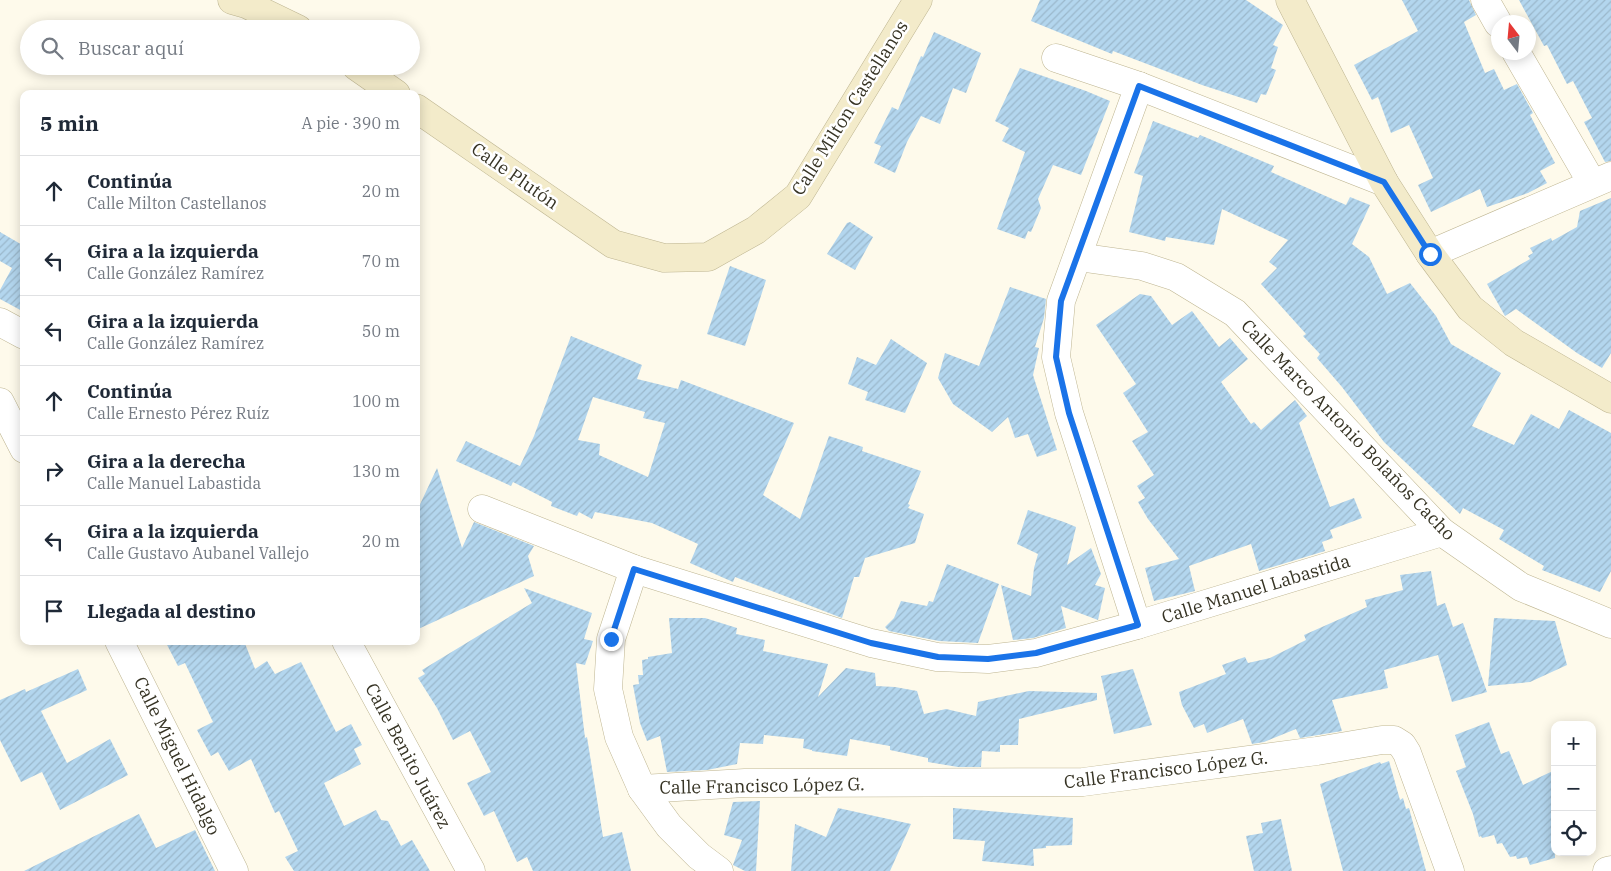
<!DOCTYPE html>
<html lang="es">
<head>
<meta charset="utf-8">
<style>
	body { margin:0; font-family:"IBM Plex Serif",serif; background:#f6f6f7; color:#1f2937 }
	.controls { position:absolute; right:15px; bottom:15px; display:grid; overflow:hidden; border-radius:10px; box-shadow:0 2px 12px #0003 }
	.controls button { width:45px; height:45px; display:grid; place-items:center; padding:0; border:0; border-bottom:1px solid #e0e1e3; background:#fff; color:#1f2937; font:25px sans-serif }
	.compass { position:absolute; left:1491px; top:15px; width:45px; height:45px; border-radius:50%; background:#fff; box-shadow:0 2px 12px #0003; rotate:344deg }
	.stop { position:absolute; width:15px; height:15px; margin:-11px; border:4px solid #1a73e8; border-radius:50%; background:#fff }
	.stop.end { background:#1a73e8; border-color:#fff; box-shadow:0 1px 5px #0008 }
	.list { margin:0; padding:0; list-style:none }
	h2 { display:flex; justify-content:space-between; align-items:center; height:65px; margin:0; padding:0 20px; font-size:21px }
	h2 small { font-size:16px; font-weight:400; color:#747a83 }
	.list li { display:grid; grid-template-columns:32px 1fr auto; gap:15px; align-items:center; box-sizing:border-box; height:70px; padding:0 20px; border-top:1px solid #e0e1e3 }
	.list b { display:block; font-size:19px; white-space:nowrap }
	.list p { margin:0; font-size:16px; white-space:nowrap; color:#747a83 }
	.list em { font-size:16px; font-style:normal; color:#747a83 }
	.icon { flex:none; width:28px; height:28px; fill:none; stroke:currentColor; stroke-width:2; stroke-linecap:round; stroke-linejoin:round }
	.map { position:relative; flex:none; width:1611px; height:871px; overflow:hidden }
	.search { position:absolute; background:#fff; box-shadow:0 2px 12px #0003; left:20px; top:20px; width:400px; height:55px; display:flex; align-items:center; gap:12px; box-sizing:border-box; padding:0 18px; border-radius:28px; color:#747a83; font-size:19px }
	.panel { position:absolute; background:#fff; box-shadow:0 2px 12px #0003; left:20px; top:90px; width:400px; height:555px; border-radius:10px }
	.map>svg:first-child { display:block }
	.building { fill:url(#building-hatch); fill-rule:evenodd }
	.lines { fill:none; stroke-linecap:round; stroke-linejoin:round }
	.street-casing { stroke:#beb591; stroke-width:29 }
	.secondary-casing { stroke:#beb591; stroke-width:29 }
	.street { stroke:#fff; stroke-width:28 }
	.secondary { stroke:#f3ebca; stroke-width:28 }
	.route { stroke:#1a73e8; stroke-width:6 }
	.labels { text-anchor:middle; stroke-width:5; stroke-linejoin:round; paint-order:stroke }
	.street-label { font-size:18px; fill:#373425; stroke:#fff }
</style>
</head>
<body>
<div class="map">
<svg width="1611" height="871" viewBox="0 0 1611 871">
	<defs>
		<pattern id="building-hatch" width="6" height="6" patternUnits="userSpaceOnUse" patternTransform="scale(1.25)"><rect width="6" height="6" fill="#b3d6ee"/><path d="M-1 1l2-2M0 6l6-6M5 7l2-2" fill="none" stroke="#9bb8cc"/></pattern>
	</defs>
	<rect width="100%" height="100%" fill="#fefaeb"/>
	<!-- building -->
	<g class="building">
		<path d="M1040,0H1246L1283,25L1273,45L1278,47L1271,68L1276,70L1266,95L1261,94L1257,103L1202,85L1113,51L1112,54L1031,21Z"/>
		<path d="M1402,0H1469L1476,15L1464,22L1485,73L1494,69L1504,90L1517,84L1533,113L1530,115L1555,163L1540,171L1547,183L1528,193L1487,207L1480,189L1431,212L1418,185L1433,178L1409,125L1391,133L1378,97L1372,100L1354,65L1418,31Z"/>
		<path d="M1519,0H1611V161L1605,162L1584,122L1592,118L1573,81L1567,84L1547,45L1544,46Z"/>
		<path d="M934,32L981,53L966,93L953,88L940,124L921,116L907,142L895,173L874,163L881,146L874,143L892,107L898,110L921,56L923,57Z"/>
		<path d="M1020,68L1086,91L1110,101L1081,175L1053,165L1038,199L1041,208L1031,232L1028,231L1025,239L997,229L1025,152L1002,141L1009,128L995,121Z"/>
		<path d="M1153,121L1198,138L1200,135L1274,166L1271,172L1346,205L1350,197L1370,205L1352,244L1369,257L1387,294L1410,283L1436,316L1451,344L1501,373L1472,426L1514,445L1531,414L1559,429L1569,410L1611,433V571L1600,592L1542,570L1544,566L1499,539L1504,530L1463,508L1460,514L1384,442L1342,387L1317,358L1320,354L1303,336L1306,334L1261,284L1277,268L1269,262L1288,240L1222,209L1214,245L1166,237L1165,241L1129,232L1143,176L1134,173Z"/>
		<path d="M1611,198V353L1602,368L1577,353L1516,309L1505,316L1487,284L1530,259L1528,256L1533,253L1530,248L1551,238L1552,241L1577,227L1580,211Z"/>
		<path d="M850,222L873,237L855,270L827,254L847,223Z"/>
		<path d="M0,232L24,246V312L0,299V290L12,268L0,261Z"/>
		<path d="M730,266L766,280L745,346L707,334Z"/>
		<path d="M1010,287L1046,299L1044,318L1035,347L1039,348L1033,375L1057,450L1037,457L1028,434L1015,438L1008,417L992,432L953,404L938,378L945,353L979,366Z"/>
		<path d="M1140,294L1151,296L1172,325L1192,311L1219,347L1230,338L1248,359L1221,382L1251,424L1254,422L1261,430L1295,400L1307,416L1299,423L1330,507L1354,498L1362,518L1330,530L1333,538L1322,542L1325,551L1259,571L1251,544L1189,566L1195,591L1154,601L1145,568L1179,559L1148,519L1138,502L1145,498L1137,486L1154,475L1132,441L1148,432L1123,393L1136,384L1096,325Z"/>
		<path d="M571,336L642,365L637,379L678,389L681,380L794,423L763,495L800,519L829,436L863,447L862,451L921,471L908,504L910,505L908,508L924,514L915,543L865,558L859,577H854L842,618L735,577L733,582L690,563L698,544L652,523L595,512L592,519L579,512L577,516L551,506L552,502L513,482L511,486L456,461L466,441L520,466L534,436ZM593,397L645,412L643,418L665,423L648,477L599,455L600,444L578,440Z"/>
		<path d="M891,339L927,363L905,413L865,400L868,392L848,384L857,357L876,365Z"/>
		<path d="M437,468L462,548L474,522L534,546L528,556L534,576L416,630V513Z"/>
		<path d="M1028,510L1064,522L1076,527L1067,565L1091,548L1101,574L1095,585L1105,588L1098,620L1061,606L1066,628L1033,638L1013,640L1001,585L1031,596L1034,568L1038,554L1017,544Z"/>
		<path d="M947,564L999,584L978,643L939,641L889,631L885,627L894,618L901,601L927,606L929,601L933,602Z"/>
		<path d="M1431,571L1437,606L1445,603L1453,627L1463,623L1487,692L1452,702L1438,655L1384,670L1388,688L1332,700L1342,731L1300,738L1296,729L1264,742L1252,744L1243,719L1207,733L1204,724L1194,728L1182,705L1179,692L1226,674L1222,665L1245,657L1248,663L1270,658L1306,640L1304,635L1367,607L1365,600L1403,590L1400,575Z"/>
		<path d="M524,588L592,613L584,639L593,641L585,665L576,663L585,738L587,737L603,837L622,832L631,871H533L527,857L517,862L494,811L484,816L467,783L491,772L470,731L453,740L437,708L418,678L425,674L422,670L532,603Z"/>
		<path d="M669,618H705L737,628L736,634L765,640L763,651L828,664L818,697L846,668L875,673L876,686L895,687L917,691L924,714L946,709L976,716L978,702L1029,691L1097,693V700L1019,719L1018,745H1000V752L982,751L981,767H958L928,762V758L890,750V746L850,739L847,756L812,751V750L803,748L804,739L764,735L763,744L740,743L737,764L707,770L667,772L660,736L647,741L640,723L633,685L639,684L638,675H643L642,660L648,659V657L672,653Z"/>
		<path d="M1494,618L1555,621L1567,665L1530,682L1488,686Z"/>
		<path d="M165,641H244L255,669L267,661L275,674L301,662L336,732L351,724L362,745L354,749L361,764L324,783L344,826L376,810L381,820L388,821L401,846L412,840L430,871H294L285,857L298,851L279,811L275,813L251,759L229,771L218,752L211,756L197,730L213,722L185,663L178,666Z"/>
		<path d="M78,669L87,690L41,711L67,763L110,739L128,775L60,810L42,772L21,782L0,740V700L25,689L26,692Z"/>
		<path d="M1133,669L1152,725L1114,734L1101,676Z"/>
		<path d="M1489,722L1501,754L1509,751L1523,785L1555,770V858L1530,865L1527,857L1517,859L1516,856L1510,857L1502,843L1497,844L1494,835L1482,838L1481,836L1479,837L1473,814L1456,771L1466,767L1455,735Z"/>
		<path d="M1389,761L1400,800L1403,798L1406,809L1409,808L1426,871H1343L1320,784L1380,762L1381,764Z"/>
		<path d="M760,801L756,871H745L733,865L742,840L724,835L733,802Z"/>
		<path d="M838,808L911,824L890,871H791L795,824L826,837Z"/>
		<path d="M953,808L1073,818L1072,845L1046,846V848L1033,849L1034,866L982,861L985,841L953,839Z"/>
		<path d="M139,814L156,848L195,830L215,871H24Z"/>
		<path d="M1281,819L1292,871H1254L1246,836L1263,833L1261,823Z"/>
	</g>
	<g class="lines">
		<defs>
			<g id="street">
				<path d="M1485,0L1498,23"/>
				<path d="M1516,52L1592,183"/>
				<path d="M1056,58L1139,86L1384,182"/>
				<path d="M1430,254L1611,176"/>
				<path d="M1078,257L1142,266L1176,277L1235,313L1442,532L1521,587L1611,624"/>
				<path d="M0,322L24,335"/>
				<path d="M0,402L24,449"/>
				<path d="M482,509L634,569L871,643L937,657L988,659L1036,653L1137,625L1442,532"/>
				<path d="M634,569L611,639L608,689L619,737L642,789L669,826L699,856L719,871"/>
				<path d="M1137,625L1069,413L1056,357L1061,301L1139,86"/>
				<path d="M119,641L234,871"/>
				<path d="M346,641L471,871"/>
				<path d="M642,789L745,783L1083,782L1317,751L1382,740H1394L1402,745L1407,753L1450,871"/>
				<path d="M1607,871L1611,870"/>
			</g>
			<g id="secondary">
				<path d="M232,0L246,4L298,29"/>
				<path d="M1290,0L1384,182L1430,254L1470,308L1514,343L1611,399"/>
				<path d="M356,66L396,94"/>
				<path d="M416,108L613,244L664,258L708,257L756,230L798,196L918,0"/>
			</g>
		</defs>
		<!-- street casing -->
		<use href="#street" class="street-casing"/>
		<!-- secondary casing -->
		<use href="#secondary" class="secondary-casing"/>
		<!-- street -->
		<use href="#street" class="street"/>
		<!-- secondary -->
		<use href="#secondary" class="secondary"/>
	</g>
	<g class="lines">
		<!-- route -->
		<path class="route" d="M611,639L634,569L871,643L938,657L988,659L1036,653L1138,625L1069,413L1056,357L1061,301L1139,86L1384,182L1430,254"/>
	</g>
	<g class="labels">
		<!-- street labels -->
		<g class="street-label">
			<text transform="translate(850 108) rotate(-58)" y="6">Calle Milton Castellanos</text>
			<text transform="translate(515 176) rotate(35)" y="6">Calle Plutón</text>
			<text transform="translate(1348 430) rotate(46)" y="6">Calle Marco Antonio Bolaños Cacho</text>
			<text transform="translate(1256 589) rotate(-17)" y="6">Calle Manuel Labastida</text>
			<text transform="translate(177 756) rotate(64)" y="6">Calle Miguel Hidalgo</text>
			<text transform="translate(408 756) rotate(62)" y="6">Calle Benito Juárez</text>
			<text transform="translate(1166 770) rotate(-7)" y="6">Calle Francisco López G.</text>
			<text transform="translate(762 786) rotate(-1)" y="6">Calle Francisco López G.</text>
		</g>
	</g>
</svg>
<div class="controls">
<button>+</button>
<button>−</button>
<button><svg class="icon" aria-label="locate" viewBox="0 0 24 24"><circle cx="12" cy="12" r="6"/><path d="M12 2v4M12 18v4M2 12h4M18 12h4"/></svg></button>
</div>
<svg class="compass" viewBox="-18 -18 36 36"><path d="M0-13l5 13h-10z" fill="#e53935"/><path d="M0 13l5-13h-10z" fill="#747a83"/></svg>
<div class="stop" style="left:1430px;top:254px"></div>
<div class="stop end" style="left:611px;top:639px"></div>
<div class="search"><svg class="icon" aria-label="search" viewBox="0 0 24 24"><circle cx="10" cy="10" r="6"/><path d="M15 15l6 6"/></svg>Buscar aquí</div>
<section class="panel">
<h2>5 min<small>A pie · 390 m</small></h2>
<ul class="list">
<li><svg class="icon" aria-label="ahead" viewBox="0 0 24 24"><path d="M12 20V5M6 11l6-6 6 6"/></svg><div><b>Continúa</b><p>Calle Milton Castellanos</p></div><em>20 m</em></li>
<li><svg class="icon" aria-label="left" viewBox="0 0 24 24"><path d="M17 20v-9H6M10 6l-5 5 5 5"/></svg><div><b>Gira a la izquierda</b><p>Calle González Ramírez</p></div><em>70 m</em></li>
<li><svg class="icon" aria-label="left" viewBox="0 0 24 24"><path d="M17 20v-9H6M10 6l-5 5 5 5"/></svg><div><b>Gira a la izquierda</b><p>Calle González Ramírez</p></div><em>50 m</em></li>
<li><svg class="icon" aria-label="ahead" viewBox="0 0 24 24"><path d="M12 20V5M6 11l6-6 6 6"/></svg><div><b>Continúa</b><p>Calle Ernesto Pérez Ruíz</p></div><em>100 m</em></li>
<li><svg class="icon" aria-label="right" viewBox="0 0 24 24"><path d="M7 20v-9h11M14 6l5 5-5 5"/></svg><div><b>Gira a la derecha</b><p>Calle Manuel Labastida</p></div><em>130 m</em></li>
<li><svg class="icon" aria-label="left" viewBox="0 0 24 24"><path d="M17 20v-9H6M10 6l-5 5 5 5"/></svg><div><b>Gira a la izquierda</b><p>Calle Gustavo Aubanel Vallejo</p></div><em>20 m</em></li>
<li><svg class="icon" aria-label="arrive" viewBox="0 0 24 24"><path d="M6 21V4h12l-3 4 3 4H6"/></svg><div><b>Llegada al destino</b></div></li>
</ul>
</section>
</div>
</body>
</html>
